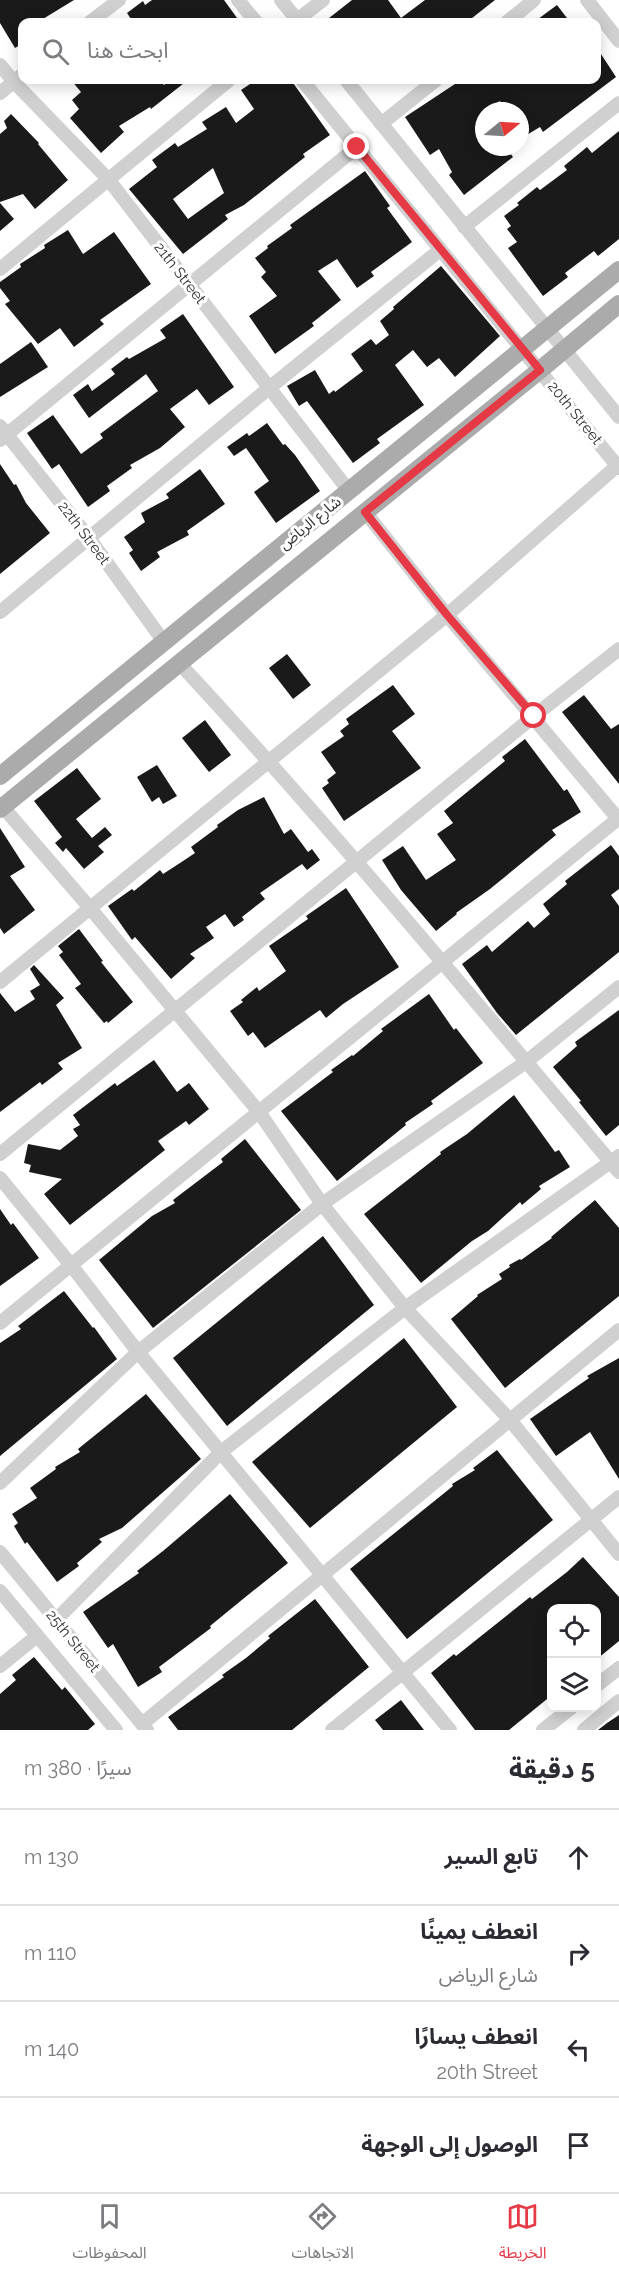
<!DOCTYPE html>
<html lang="ar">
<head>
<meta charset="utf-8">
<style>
	body { margin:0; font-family:Raleway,"Noto Sans Arabic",sans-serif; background:#f7f7f7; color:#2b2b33; direction:rtl }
	.controls { position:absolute; right:18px; bottom:18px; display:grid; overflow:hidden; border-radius:12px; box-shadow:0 3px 15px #0003 }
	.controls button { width:54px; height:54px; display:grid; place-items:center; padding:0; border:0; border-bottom:2px solid #e1e1e2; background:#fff; color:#2b2b33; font:30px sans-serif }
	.compass { position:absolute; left:475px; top:102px; width:54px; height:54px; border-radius:50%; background:#fff; box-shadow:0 3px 15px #0003; rotate:72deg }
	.stop { position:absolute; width:18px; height:18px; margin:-14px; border:4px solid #e63946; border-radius:50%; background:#fff }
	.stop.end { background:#e63946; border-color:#fff; box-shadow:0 2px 6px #0008 }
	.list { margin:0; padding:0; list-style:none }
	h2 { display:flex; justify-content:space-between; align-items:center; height:78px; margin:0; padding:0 24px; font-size:26px }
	h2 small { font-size:20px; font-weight:400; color:#7c7c81 }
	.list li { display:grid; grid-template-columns:39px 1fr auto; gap:18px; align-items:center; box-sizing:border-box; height:96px; padding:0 24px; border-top:2px solid #e1e1e2 }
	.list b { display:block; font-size:22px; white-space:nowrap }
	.list p { margin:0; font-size:20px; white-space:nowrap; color:#7c7c81 }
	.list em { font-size:20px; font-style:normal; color:#7c7c81 }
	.icon { flex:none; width:33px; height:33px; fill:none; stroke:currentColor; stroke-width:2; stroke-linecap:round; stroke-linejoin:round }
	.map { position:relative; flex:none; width:619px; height:1730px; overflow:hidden; direction:ltr }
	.search { position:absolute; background:#fff; box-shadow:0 3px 15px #0003; left:18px; right:18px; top:18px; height:66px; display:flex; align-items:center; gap:15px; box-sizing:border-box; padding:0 21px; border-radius:12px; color:#7c7c81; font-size:22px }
	.sheet { height:462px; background:#fff }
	nav { display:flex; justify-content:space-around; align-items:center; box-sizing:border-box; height:84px; border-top:2px solid #e1e1e2; background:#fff; font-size:16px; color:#7c7c81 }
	nav a { display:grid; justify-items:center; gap:3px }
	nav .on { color:#e63946 }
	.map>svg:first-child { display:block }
	.building { fill:#1a1a1a; fill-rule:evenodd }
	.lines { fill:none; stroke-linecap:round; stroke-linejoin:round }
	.minor { stroke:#d0d0d0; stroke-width:14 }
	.major { stroke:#ababab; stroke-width:18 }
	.route { stroke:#e63946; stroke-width:8 }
	.labels { text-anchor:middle; stroke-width:6; stroke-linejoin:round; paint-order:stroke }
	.street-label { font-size:15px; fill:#333; stroke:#fff }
</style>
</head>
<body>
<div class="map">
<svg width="619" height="1730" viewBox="0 0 619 1730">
	<rect width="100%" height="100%" fill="#fff"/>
	<!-- building -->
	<g class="building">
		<path d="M0,0H74L38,22H22V44L15,48L0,23Z"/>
		<path d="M152,0H224L240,22H133L127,13L143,1L145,5Z"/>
		<path d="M352,0H388L401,18L425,0H495L467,22H324Z"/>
		<path d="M557,5L570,22H534Z"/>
		<path d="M597,48L616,77L543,132L540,127L520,139V111H506L500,101L484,111V147H506L513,157L464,195L449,175L452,172L439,149L430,155L405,117L461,80H597Z"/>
		<path d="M71,80H160L164,85L171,80H188L151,109L150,107L119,126L124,132L101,153L70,118L79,109L72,100L81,92Z"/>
		<path d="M256,80H291L330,135L303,154L305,157L244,205L225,215L228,219L183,254L129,189L157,167L152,160L175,143L178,147L207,129L202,122L226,107L236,123L254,109L241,90ZM213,168L224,193L188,219L173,199Z"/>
		<path d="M11,114L39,143L38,144L68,180L35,209L23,194L0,202V134L7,128L4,121Z"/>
		<path d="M619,131V239L598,256L594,251L565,273L568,277L543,296L508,248L517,242L507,229L511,226L504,216L519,205L517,203L537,187L540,190L567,170L564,166L587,147L592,153Z"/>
		<path d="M365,171L390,206L387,208L412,242L371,272L374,276L357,288L337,259L318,271L341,300L312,323L314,326L275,354L249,316L277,296L261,277L266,272L255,258L268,248L267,246L292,228L290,225Z"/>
		<path d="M0,203L14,219L0,231Z"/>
		<path d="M68,230L83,254L114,232L151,284L100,320L104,324L74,347L60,328L38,344L5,304L10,301L0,288V282L21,267L20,264L45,248L44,245Z"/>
		<path d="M441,266L500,336L455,377L439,358L427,367L413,350L395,365L424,405L377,439L380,443L353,463L307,401L299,406L287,386L315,370L329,394L334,390L335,392L363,371L351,354L371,339L376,345L389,335L380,321L394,309L393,307Z"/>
		<path d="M183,314L234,387L209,405L197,389L170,409L185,427L160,448L130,465L132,468L107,486L110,491L88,507L59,464L52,469L27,433L53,415L81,454L103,438L100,434L158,391L146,374L89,418L73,395L88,384L92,391L115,374L111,369L127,357L129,359L166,338L160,330Z"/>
		<path d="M31,342L48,367L0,397V364Z"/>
		<path d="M267,423L283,445L285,444L295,455L320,491L276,523L254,492L269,481L246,448L234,456L227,447L247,433L249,436Z"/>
		<path d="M0,464L14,485L16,484L26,503L50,533L0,574Z"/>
		<path d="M200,469L225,504L187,531L189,535L157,552L160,557L141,571L129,553L133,550L124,537L145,522L141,513L169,498L166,494Z"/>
		<path d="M287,654L311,685L293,699L269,668Z"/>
		<path d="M393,685L415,714L392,731L421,768L344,821L322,788L329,783L327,780L336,773L321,752L344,736L340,731L349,724L346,719Z"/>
		<path d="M584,695L611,729L619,724V784L562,712Z"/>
		<path d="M205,720L231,755L209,772L182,738Z"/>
		<path d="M525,739L564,791L567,789L581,812L552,830L556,835L490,889L456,913L457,914L436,931L401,890L382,860L403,846L426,880L456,860L437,834L453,823L444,811L505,761L502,757Z"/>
		<path d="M157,765L177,796L163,804L159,797L152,802L137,777Z"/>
		<path d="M77,768L101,799L76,819L92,838L105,827L112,835L98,846L104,852L84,869L66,848L63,852L55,843L62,837L34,801Z"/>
		<path d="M264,797L284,834L291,829L308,852L312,849L320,860L307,870L302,864L260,893L265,899L242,917L244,920L234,927L225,914L206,927L214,938L190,954L195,958L171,979L135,937L132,940L108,906L132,889L134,891L160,870L163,874L180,863L195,853L191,847L218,827L217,825L238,810Z"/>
		<path d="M0,828L25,867L10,876L35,910L4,934L0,928Z"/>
		<path d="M611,845L619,856V889L611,895L619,906V952L516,1035L497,1013L462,964L487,945L492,952L528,921L534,928L550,914L543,904L567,884L565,881Z"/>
		<path d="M346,888L399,967L343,1004L326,1018L320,1010L265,1048L253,1032L248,1036L230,1011L243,1002L241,1000L257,987L259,991L286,971L269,946L308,919L306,916Z"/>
		<path d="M79,929L103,961L101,962L133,1002L108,1023L107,1021L104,1023L75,988L81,984L59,955L63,952L58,946Z"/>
		<path d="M34,965L64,998L56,1005L82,1048L58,1063L63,1069L42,1085L40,1082L0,1112V993L15,1012L35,999L30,991L40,985L30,969Z"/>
		<path d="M429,994L454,1030L456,1028L483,1063L431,1101L433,1104L405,1123L406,1125L337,1181L281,1111L333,1072L331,1070L352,1055L353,1056L383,1031L381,1029Z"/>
		<path d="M619,1010V1125L606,1136L579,1102L581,1101L553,1067L577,1046L575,1042Z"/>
		<path d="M154,1060L177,1092L189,1083L209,1109L189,1125L186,1121L158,1141L165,1150L70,1225L44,1194L62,1179L29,1172L31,1165L24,1163L28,1144L60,1150L78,1136L73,1129L80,1125L73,1115L115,1083L117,1086Z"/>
		<path d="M514,1095L555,1152L559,1150L570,1167L539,1186L541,1189L522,1205L520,1202L488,1231L472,1241L421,1283L364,1214L441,1154L440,1152L467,1134Z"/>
		<path d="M245,1139L301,1210L153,1328L99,1260L152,1216L175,1203L173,1200L223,1162L221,1159Z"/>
		<path d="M595,1200L619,1228V1296L505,1388L451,1319L478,1296L477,1295L502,1279L499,1274L510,1267L509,1265L520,1259L521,1260L552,1238L551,1237Z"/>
		<path d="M0,1209L11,1225L13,1223L39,1258L0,1286Z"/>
		<path d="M323,1236L374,1305L227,1426L173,1358Z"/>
		<path d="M64,1291L93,1328L94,1327L117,1359L0,1456V1343L21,1329L18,1326Z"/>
		<path d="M404,1338L457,1407L310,1528L252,1462Z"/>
		<path d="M619,1358V1479L590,1432L556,1456L530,1419L589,1378L587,1376Z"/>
		<path d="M146,1394L201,1459L122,1528L99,1539L102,1542L77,1563L79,1566L57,1582L27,1542L25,1544L14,1526L18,1523L12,1514L37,1498L30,1488L56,1469L55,1467L80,1452L78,1449Z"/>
		<path d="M497,1450L553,1520L407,1639L350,1569L453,1486L452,1484L475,1470L473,1468Z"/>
		<path d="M230,1494L288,1563L243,1599L210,1626L211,1628L159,1667L162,1672L138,1687L113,1644L108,1648L83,1612L139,1573L137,1571L163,1551Z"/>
		<path d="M583,1557L619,1597V1641L597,1659V1608H552V1695L509,1730H475L431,1673L454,1654L456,1656L530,1597L532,1599L567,1572Z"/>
		<path d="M315,1599L369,1667L292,1730H178L168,1717L224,1677L222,1675L246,1658L270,1638L268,1636Z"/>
		<path d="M34,1657L62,1690L65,1687L95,1724L88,1730H0V1694L16,1680L12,1675Z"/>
		<path d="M401,1700L424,1730H383L375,1720Z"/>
		<path d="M619,1715V1730H598L607,1723Z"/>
	</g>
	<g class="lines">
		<!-- minor -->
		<g class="minor">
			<path d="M238,0L256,22"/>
			<path d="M281,0L299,22"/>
			<path d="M587,0L619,41"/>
			<path d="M297,20L323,0"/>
			<path d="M90,22L119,0"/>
			<path d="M507,22L534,0"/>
			<path d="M0,65L14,82L108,179L349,491"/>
			<path d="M302,80L619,468"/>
			<path d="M346,80L619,417"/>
			<path d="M0,93L22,75"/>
			<path d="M381,124L436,80"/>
			<path d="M464,227L619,103"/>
			<path d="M0,269L229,80"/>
			<path d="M0,426L89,538L164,642"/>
			<path d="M0,440L357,147"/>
			<path d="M365,512L447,615L619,820"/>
			<path d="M0,612L269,388L440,250"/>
			<path d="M180,664C332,828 475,1001 619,1172"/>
			<path d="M3,807L90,908L259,1112L322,1204L405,1308L510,1420L619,1554"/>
			<path d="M0,982L447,615L617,466"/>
			<path d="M0,1154L534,716L619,649"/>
			<path d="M0,1178L71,1265L138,1352L450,1730"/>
			<path d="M0,1323L619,818"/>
			<path d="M0,1483L138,1352L322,1204L526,1062L619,987"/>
			<path d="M0,1552L147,1730"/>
			<path d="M0,1591L116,1730"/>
			<path d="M56,1620L221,1452L405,1308L619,1156"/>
			<path d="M0,1666L37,1636"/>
			<path d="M596,1686L619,1668"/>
			<path d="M142,1724L619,1330"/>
			<path d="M332,1730L619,1497"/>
			<path d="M543,1730L571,1708"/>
			<path d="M584,1730L619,1701"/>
		</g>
		<!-- major -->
		<g class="major">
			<path d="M0,776L619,270"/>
			<path d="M0,809L540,370L619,304"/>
		</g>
	</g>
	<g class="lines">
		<!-- route -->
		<path class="route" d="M357,147L540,370L365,512L447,615L534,716"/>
	</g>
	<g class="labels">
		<!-- street labels -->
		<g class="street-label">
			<text transform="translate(180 273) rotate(52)" y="5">21th Street</text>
			<text transform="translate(575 413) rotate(51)" y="5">20th Street</text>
			<text transform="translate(310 523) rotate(-39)" y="5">شارع الرياض</text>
			<text transform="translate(84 533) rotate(53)" y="5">22th Street</text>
			<text transform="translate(73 1641) rotate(51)" y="5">25th Street</text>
		</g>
	</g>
</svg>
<div class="controls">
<button><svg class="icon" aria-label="locate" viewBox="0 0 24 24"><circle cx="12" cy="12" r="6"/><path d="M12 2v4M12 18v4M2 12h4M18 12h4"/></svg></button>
<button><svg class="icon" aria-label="layers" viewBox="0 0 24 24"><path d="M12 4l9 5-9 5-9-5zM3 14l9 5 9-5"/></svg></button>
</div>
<svg class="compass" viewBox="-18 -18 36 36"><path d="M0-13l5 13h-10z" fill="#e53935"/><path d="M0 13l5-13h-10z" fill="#7c7c81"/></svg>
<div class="stop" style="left:534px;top:716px"></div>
<div class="stop end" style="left:357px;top:147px"></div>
<div class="search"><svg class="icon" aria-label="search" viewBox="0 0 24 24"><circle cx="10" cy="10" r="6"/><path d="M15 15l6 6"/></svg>ابحث هنا</div>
</div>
<section class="sheet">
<h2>5 دقيقة<small>سيرًا · 380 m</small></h2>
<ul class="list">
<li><svg class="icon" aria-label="ahead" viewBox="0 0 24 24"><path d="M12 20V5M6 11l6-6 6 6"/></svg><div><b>تابع السير</b></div><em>130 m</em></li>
<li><svg class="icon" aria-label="right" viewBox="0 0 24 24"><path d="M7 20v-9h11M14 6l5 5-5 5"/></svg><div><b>انعطف يمينًا</b><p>شارع الرياض</p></div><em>110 m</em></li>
<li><svg class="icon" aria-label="left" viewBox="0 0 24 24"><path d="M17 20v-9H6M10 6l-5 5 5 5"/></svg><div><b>انعطف يسارًا</b><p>20th Street</p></div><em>140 m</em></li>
<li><svg class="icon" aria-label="arrive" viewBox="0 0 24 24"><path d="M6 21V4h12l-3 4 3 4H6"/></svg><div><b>الوصول إلى الوجهة</b></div></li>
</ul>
</section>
<nav>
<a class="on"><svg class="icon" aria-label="map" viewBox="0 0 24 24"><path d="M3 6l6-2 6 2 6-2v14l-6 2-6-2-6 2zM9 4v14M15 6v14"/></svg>الخريطة</a>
<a><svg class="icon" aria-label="directions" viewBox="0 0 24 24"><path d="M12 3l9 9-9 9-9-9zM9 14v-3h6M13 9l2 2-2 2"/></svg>الاتجاهات</a>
<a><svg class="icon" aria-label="saved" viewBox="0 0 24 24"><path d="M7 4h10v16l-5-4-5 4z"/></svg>المحفوظات</a>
</nav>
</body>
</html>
